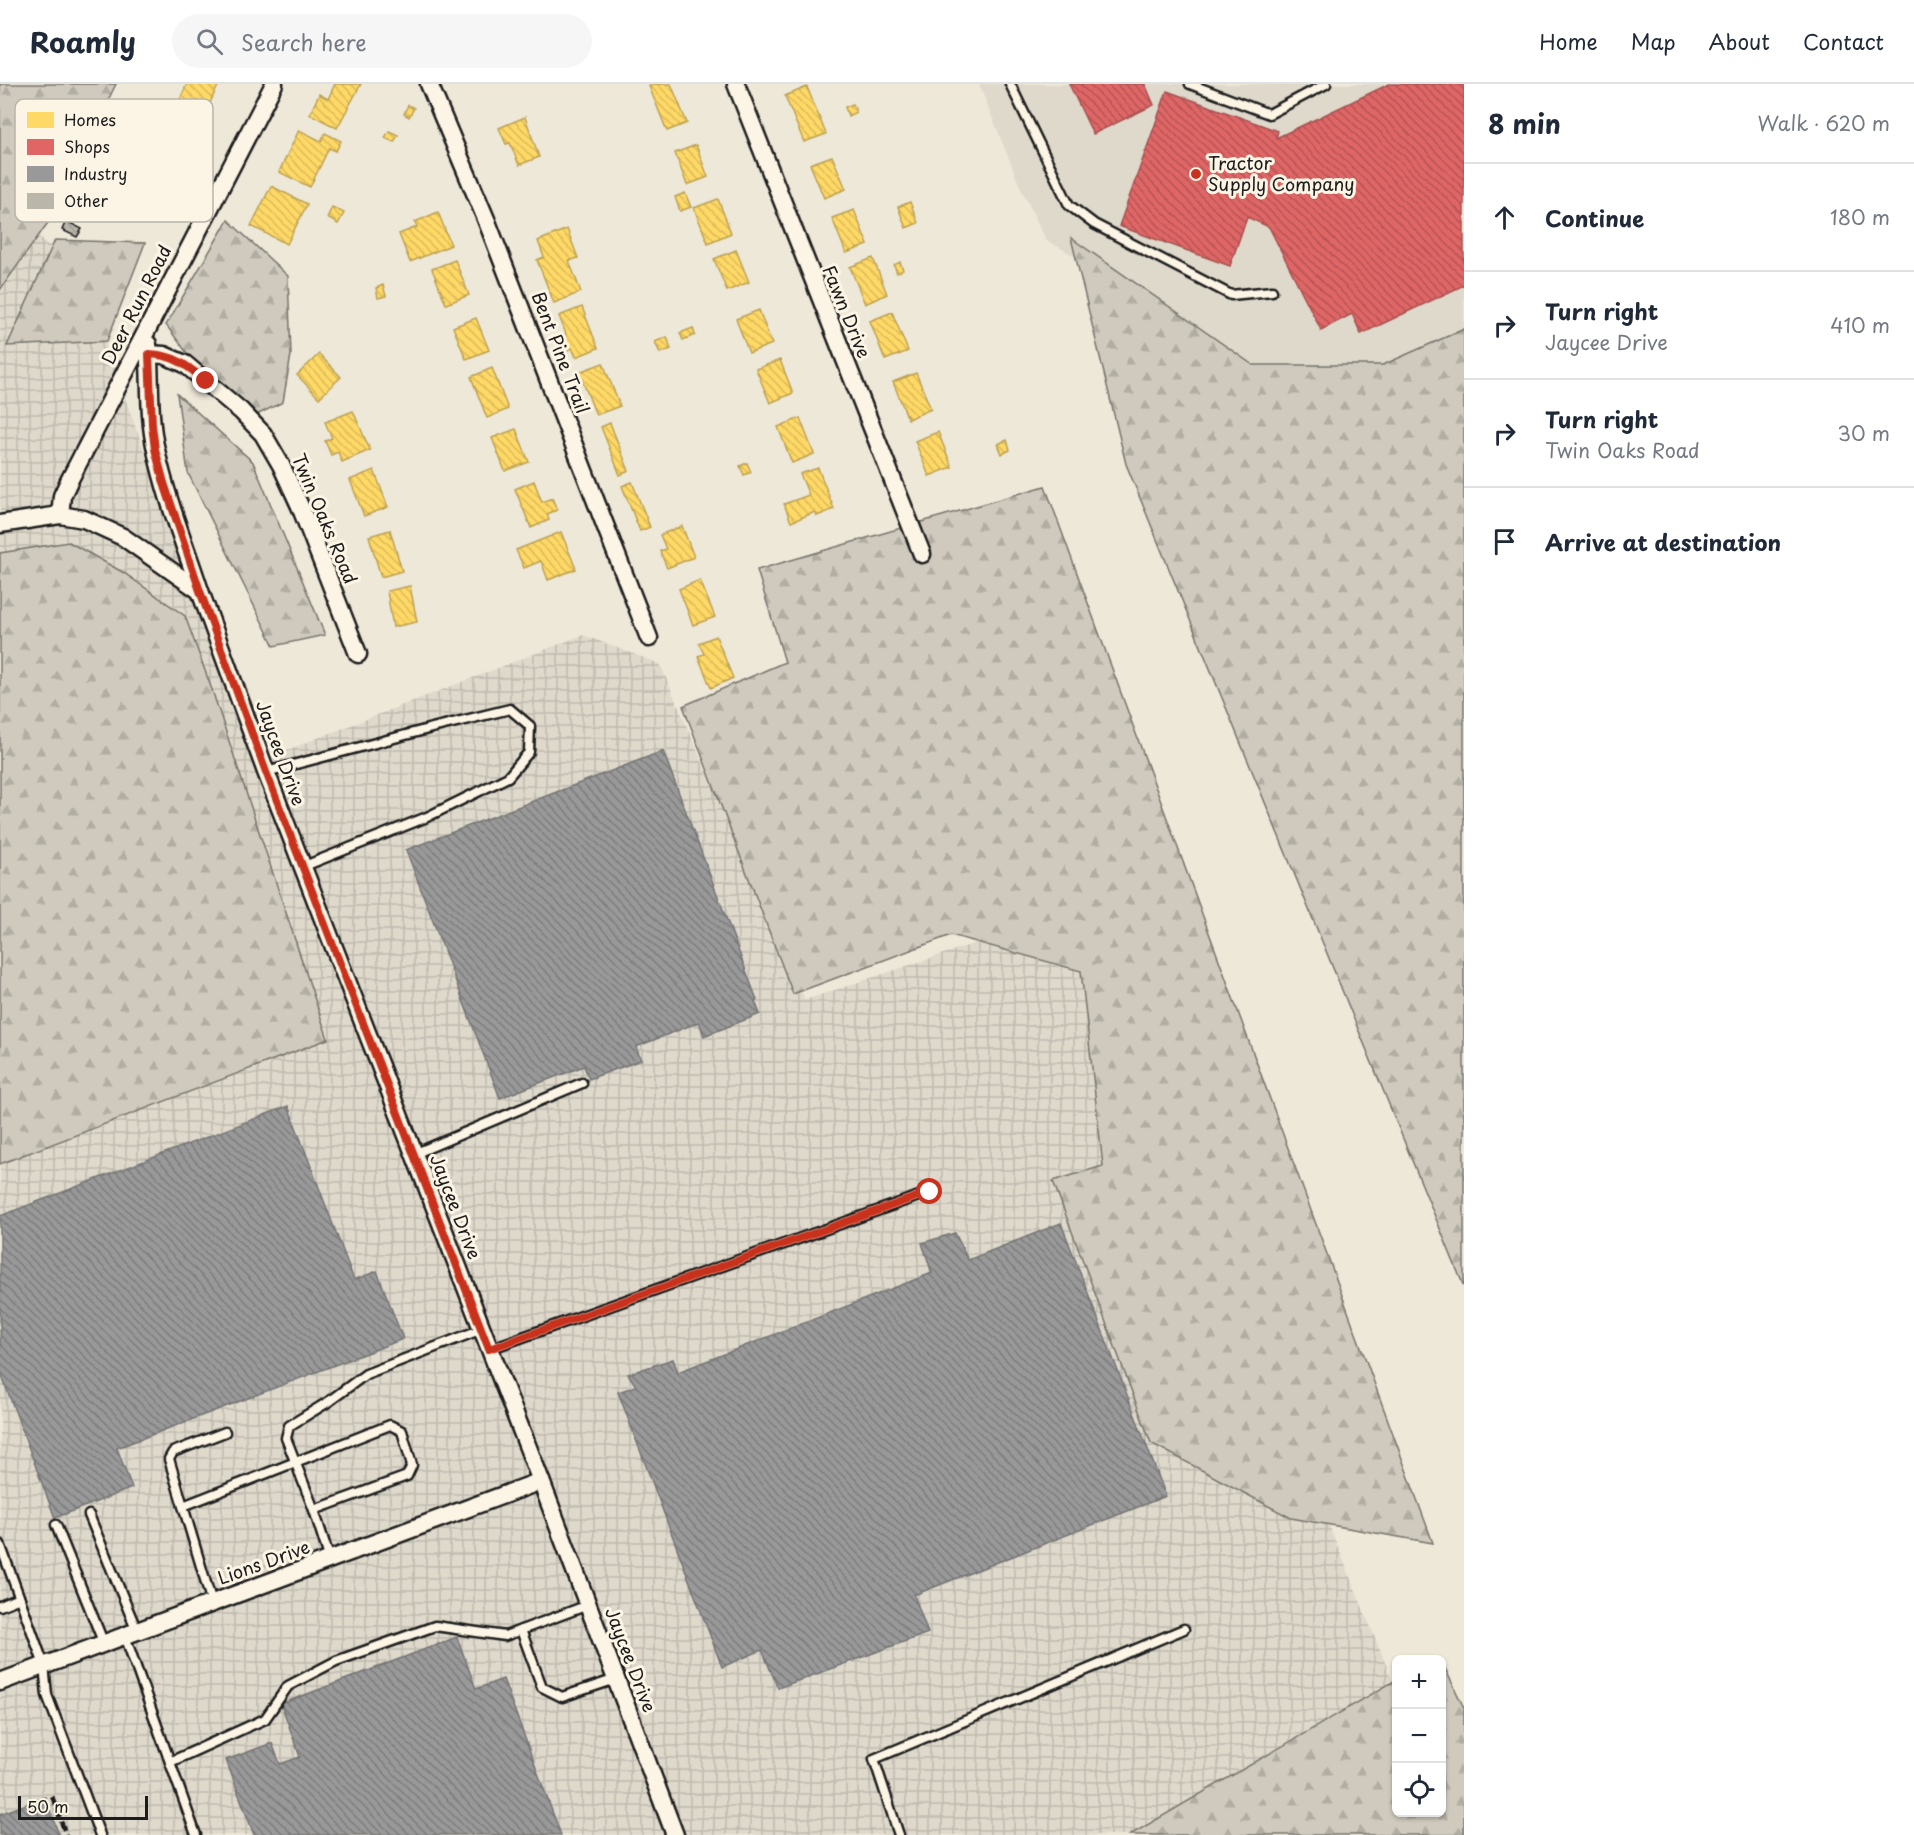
<!DOCTYPE html>
<html lang="en">
<head>
<meta charset="utf-8">
<style>
	body { margin:0; font-family:"Playpen Sans",sans-serif; background:#f6f6f7; color:#1f2937 }
	.controls { position:absolute; right:18px; bottom:18px; display:grid; overflow:hidden; border-radius:9px; box-shadow:0 2px 4px #0004 }
	.controls button { width:54px; height:54px; display:grid; place-items:center; padding:0; border:0; border-bottom:2px solid #e0e1e3; background:#fff; color:#1f2937; font:30px sans-serif }
	.scale { position:absolute; left:18px; bottom:15px; width:130px; box-sizing:border-box; padding-left:6px; border:3px solid #1c1c1c; border-top:0; font-size:16px; line-height:21px; white-space:nowrap; color:#1c1c1c; -webkit-text-stroke:4px #fcf5e5; paint-order:stroke }
	.stop { position:absolute; width:18px; height:18px; margin:-14px; border:4px solid #c8321e; border-radius:50%; background:#fff }
	.stop.end { background:#c8321e; border-color:#fff; box-shadow:0 2px 6px #0008 }
	.list { margin:0; padding:0; list-style:none }
	h2 { display:flex; justify-content:space-between; align-items:center; height:78px; margin:0; padding:0 24px; font-size:26px }
	h2 small { font-size:20px; font-weight:400; color:#747a83 }
	.list li { display:grid; grid-template-columns:39px 1fr auto; gap:18px; align-items:center; box-sizing:border-box; height:108px; padding:0 24px; border-top:2px solid #e0e1e3 }
	.list b { display:block; font-size:22px; white-space:nowrap }
	.list p { margin:0; font-size:20px; white-space:nowrap; color:#747a83 }
	.list em { font-size:20px; font-style:normal; color:#747a83 }
	.icon { flex:none; width:33px; height:33px; fill:none; stroke:currentColor; stroke-width:2; stroke-linecap:round; stroke-linejoin:round }
	.map { position:relative; flex:none; width:1464px; height:1751px; overflow:hidden }
	header { display:flex; align-items:center; gap:36px; box-sizing:border-box; height:84px; padding:0 30px; background:#fff; border-bottom:2px solid #e0e1e3 }
	header strong { font-size:28px }
	nav { display:flex; gap:33px; margin-inline-start:auto; font-size:21px }
	.search { width:420px; height:54px; background:#f6f6f7; display:flex; align-items:center; gap:15px; box-sizing:border-box; padding:0 21px; border-radius:33px; color:#747a83; font-size:22px }
	main { display:flex }
	aside { flex:1; background:#fff }
	.map>svg:first-child { display:block }
	.built { fill:#ded9cb }
	.industrial { fill:url(#industrial-grid) }
	.forest { fill:url(#forest-firs); stroke:#76736c; stroke-width:1.5 }
	.homes { fill:url(#homes-back-hatch); stroke:#bba050; stroke-width:1.5 }
	.shops { fill:url(#shops-back-hatch); stroke:#a55050; stroke-width:1.5 }
	.industry { fill:url(#industry-back-hatch); stroke:#747474; stroke-width:1.5 }
	.building { fill:url(#building-back-hatch); stroke:#1c1c1c; stroke-width:1.5 }
	.lines { fill:none; stroke-linecap:round; stroke-linejoin:round }
	.lane-casing { stroke:#1c1c1c; stroke-width:13 }
	.street-casing { stroke:#1c1c1c; stroke-width:21 }
	.lane { stroke:#fcf5e5; stroke-width:8 }
	.street { stroke:#fcf5e5; stroke-width:16 }
	.rail { stroke:#1c1c1c; stroke-width:4.5; stroke-dasharray:9 4.5; stroke-linecap:butt }
	.route { stroke:#c8321e; stroke-width:8 }
	.poi-dot { fill:#c8321e; stroke:#fcf5e5; stroke-width:2 }
	.labels { text-anchor:middle; stroke-width:6; stroke-linejoin:round; paint-order:stroke }
	.poi-label { font-size:18px; fill:#1c1c1c; stroke:#fcf5e5; text-anchor:start }
	.street-label { font-size:18px; fill:#1c1c1c; stroke:#fcf5e5 }
	.key { fill:#fcf5e5; stroke:#b9b4a9; stroke-width:1.5 }
	.key-label { font-size:16px; fill:#1c1c1c }
</style>
</head>
<body>
<header>
<strong>Roamly</strong>
<div class="search"><svg class="icon" aria-label="search" viewBox="0 0 24 24"><circle cx="10" cy="10" r="6"/><path d="M15 15l6 6"/></svg>Search here</div>
<nav><a>Home</a><a>Map</a><a>About</a><a>Contact</a></nav>
</header>
<main>
<div class="map">
<svg width="1464" height="1751" viewBox="0 0 1464 1751">
	<defs>
		<pattern id="industrial-grid" width="8" height="8" patternUnits="userSpaceOnUse" patternTransform="scale(1.5)"><rect width="8" height="8" fill="#ded9cb"/><path d="M0 4h8M4 0v8" fill="none" stroke="#bebaae"/></pattern>
		<pattern id="forest-firs" width="22" height="20" patternUnits="userSpaceOnUse" patternTransform="scale(1.5)"><rect width="22" height="20" fill="#cfcabd"/><path d="M5 1l3.5 6h-7zM16 11l3.5 6h-7z" fill="#b1ada2"/></pattern>
		<pattern id="homes-back-hatch" width="6" height="6" patternUnits="userSpaceOnUse" patternTransform="scale(1.5)"><rect width="6" height="6" fill="#ffd966"/><path d="M-1 5l2 2M0 0l6 6M5-1l2 2" fill="none" stroke="#daba58"/></pattern>
		<pattern id="shops-back-hatch" width="6" height="6" patternUnits="userSpaceOnUse" patternTransform="scale(1.5)"><rect width="6" height="6" fill="#e06666"/><path d="M-1 5l2 2M0 0l6 6M5-1l2 2" fill="none" stroke="#b55353"/></pattern>
		<pattern id="industry-back-hatch" width="6" height="6" patternUnits="userSpaceOnUse" patternTransform="scale(1.5)"><rect width="6" height="6" fill="#999"/><path d="M-1 5l2 2M0 0l6 6M5-1l2 2" fill="none" stroke="#7c7c7c"/></pattern>
		<pattern id="building-back-hatch" width="6" height="6" patternUnits="userSpaceOnUse" patternTransform="scale(1.5)"><rect width="6" height="6" fill="#bab6aa"/><path d="M-1 5l2 2M0 0l6 6M5-1l2 2" fill="none" stroke="#9f9c92"/></pattern>
	</defs>
	<rect width="100%" height="100%" fill="#eee8d9"/>
	<filter id="ink" filterUnits="userSpaceOnUse"><feTurbulence type="fractalNoise" baseFrequency=".0167" numOctaves="2"/><feDisplacementMap in="SourceGraphic" scale="12" xChannelSelector="R" yChannelSelector="G"/><feConvolveMatrix kernelMatrix="1 2 1 2 8 2 1 2 1" color-interpolation-filters="sRGB"/></filter>
	<g filter="url(#ink)">
		<!-- built -->
		<path class="built" d="M979,0H1464V245L1383,281H1253L1179,230L1046,156L1019,100Z"/>
		<!-- industrial -->
		<path class="industrial" d="M0,117L80,189L256,678L583,551L660,580L805,916L982,857L1074,818L1396,1605L1192,1751H0Z"/>
		<!-- forest -->
		<g class="forest">
			<path d="M0,0H116L47,140L0,206Z"/>
			<path d="M228,136L288,192L291,271L283,318L240,339L166,241Z"/>
			<path d="M1071,154L1253,281H1383L1464,245V1203L1126,380Z"/>
			<path d="M55,156L145,159L107,257L7,262Z"/>
			<path d="M177,310L253,378L325,551L274,562L188,389Z"/>
			<path d="M1045,402L1433,1459L1291,1434L1151,1359L1053,1097L1103,1082L1081,887L951,851L793,910L683,622L785,578L757,486Z"/>
			<path d="M69,458L124,489L185,532L211,603L328,955L0,1080V469Z"/>
			<path d="M1442,1578L1464,1624V1751H1130L1396,1596V1728H1442Z"/>
		</g>
		<!-- homes -->
		<g class="homes">
			<path d="M187,0H219L203,33L178,20Z"/>
			<path d="M335,0H361L337,44L310,30L319,10L328,15Z"/>
			<path d="M653,0H671L687,39L667,47L649,2Z"/>
			<path d="M807,3L826,50L804,58L785,12Z"/>
			<path d="M853,20L856,28L848,32L845,23Z"/>
			<path d="M408,21L414,24L409,33L404,30Z"/>
			<path d="M525,33L539,73L519,81L510,59L506,60L499,44Z"/>
			<path d="M299,46L321,57L325,49L341,57L336,67L329,64L310,103L279,88Z"/>
			<path d="M389,47L398,51L394,58L385,54Z"/>
			<path d="M696,61L708,93L687,101L675,69Z"/>
			<path d="M832,72L846,105L824,114L810,80Z"/>
			<path d="M271,102L307,120L287,160L251,142Z"/>
			<path d="M685,109L691,123L680,127L675,113Z"/>
			<path d="M718,115L731,149L708,159L694,124Z"/>
			<path d="M910,118L918,139L906,144L898,123Z"/>
			<path d="M332,123L344,129L338,140L327,134Z"/>
			<path d="M854,126L868,161L846,169L832,134Z"/>
			<path d="M438,128L451,161L410,178L399,150L417,143L415,138Z"/>
			<path d="M567,145L578,174L569,177L581,208L554,219L537,176L544,173L538,157Z"/>
			<path d="M736,166L749,198L727,207L714,175Z"/>
			<path d="M873,174L887,210L865,220L850,183Z"/>
			<path d="M455,176L469,211L446,220L432,185Z"/>
			<path d="M900,178L903,186L897,189L894,181Z"/>
			<path d="M383,201L386,212L378,214L376,204Z"/>
			<path d="M582,223L598,264L576,273L572,264L567,267L561,252L566,250L559,232Z"/>
			<path d="M759,226L772,260L749,269L736,235Z"/>
			<path d="M892,228L908,267L885,276L870,237Z"/>
			<path d="M476,234L489,266L466,275L453,243Z"/>
			<path d="M693,244L695,251L683,256L680,249Z"/>
			<path d="M667,253L671,265L660,269L655,258Z"/>
			<path d="M319,270L341,293L319,314L297,291Z"/>
			<path d="M780,276L793,309L770,319L756,285Z"/>
			<path d="M603,279L620,322L596,331L579,288Z"/>
			<path d="M492,284L508,325L487,334L471,293Z"/>
			<path d="M916,289L931,325L908,335L893,298Z"/>
			<path d="M353,327L370,366L342,378L338,368L331,371L325,357L332,354L325,338Z"/>
			<path d="M800,334L814,370L792,379L778,343Z"/>
			<path d="M610,339L629,387L620,391L601,343Z"/>
			<path d="M516,345L529,378L505,387L492,354Z"/>
			<path d="M938,348L952,383L929,392L915,357Z"/>
			<path d="M1007,356L1010,366L1002,370L998,360Z"/>
			<path d="M747,379L751,388L744,391L740,382Z"/>
			<path d="M818,384L834,425L817,432L815,428L791,438L784,420L809,411L800,390Z"/>
			<path d="M374,386L388,423L364,432L350,396Z"/>
			<path d="M534,397L542,418L552,414L557,426L547,430L549,436L531,444L515,405Z"/>
			<path d="M632,398L650,443L640,447L622,402Z"/>
			<path d="M682,442L694,473L667,484L660,467L666,465L660,451Z"/>
			<path d="M390,446L402,487L381,493L369,452Z"/>
			<path d="M561,448L576,485L548,496L541,477L524,484L516,466Z"/>
			<path d="M700,496L715,533L693,541L679,505Z"/>
			<path d="M410,502L417,538L393,543L387,507Z"/>
			<path d="M716,552L733,594L711,604L698,572L704,570L699,559Z"/>
		</g>
		<!-- shops -->
		<g class="shops">
			<path d="M1069,0H1145L1154,21L1093,50Z"/>
			<path d="M1389,0H1464V201L1361,250L1352,230L1321,246L1269,143L1247,133L1230,182L1119,142L1167,7L1278,47L1276,54Z"/>
		</g>
		<!-- industry -->
		<g class="industry">
			<path d="M663,667L757,916L755,917L760,930L704,952L699,938L636,963L641,976L589,995L584,982L500,1014L406,766Z"/>
			<path d="M288,1022L354,1196L377,1187L403,1255L117,1364L132,1404L55,1434L0,1287V1132Z"/>
			<path d="M1061,1139L1166,1412L914,1511L928,1549L778,1604L762,1566L722,1583L618,1308L636,1302L628,1290L673,1275L678,1288L932,1189L922,1159L955,1149L968,1176Z"/>
			<path d="M457,1553L476,1605L503,1595L561,1751H254L226,1676L272,1659L280,1680L300,1673L281,1620Z"/>
			<path d="M45,1713L59,1751H0V1730Z"/>
		</g>
		<!-- building -->
		<path class="building" d="M66,137L82,145L77,153L62,146Z"/>
		<g class="lines">
			<defs>
				<g id="lane">
					<path d="M1010,0L1069,121L1094,140L1231,211L1272,207"/>
					<path d="M1190,0L1269,30L1326,0"/>
					<path d="M266,688L432,644L510,625L530,642L529,668L508,693L427,733L302,783"/>
					<path d="M414,1070L582,999"/>
					<path d="M489,1265L930,1108"/>
					<path d="M183,1422L169,1375L173,1368L225,1348"/>
					<path d="M314,1426L286,1354L289,1342L328,1318L366,1290L482,1245"/>
					<path d="M89,1431L137,1547"/>
					<path d="M56,1441L104,1560"/>
					<path d="M0,1460L44,1581L47,1611L100,1751"/>
					<path d="M212,1519L183,1422L390,1341L402,1347L412,1381L407,1392L314,1426L330,1476"/>
					<path d="M0,1522L20,1514"/>
					<path d="M521,1546L542,1603L562,1613L616,1595"/>
					<path d="M125,1552L196,1751"/>
					<path d="M170,1678L265,1635L288,1602L336,1577L435,1542L505,1552L588,1521"/>
					<path d="M899,1751L874,1675L1184,1545"/>
				</g>
				<g id="street">
					<path d="M429,0L486,135L649,554"/>
					<path d="M736,0L922,470"/>
					<path d="M148,260C151,295 148,332 156,366C166,414 185,461 200,507"/>
					<path d="M149,270L164,271L185,280L241,327L263,350L281,381L300,422L358,570"/>
					<path d="M60,431L62,412L69,397L274,0"/>
					<path d="M0,440L60,431L84,435L123,453L200,507L266,688L541,1397L675,1751"/>
					<path d="M0,1598L541,1397"/>
				</g>
			</defs>
			<!-- lane casing -->
			<use href="#lane" class="lane-casing"/>
			<!-- street casing -->
			<use href="#street" class="street-casing"/>
			<!-- lane -->
			<use href="#lane" class="lane"/>
			<!-- street -->
			<use href="#street" class="street"/>
			<!-- rail -->
			<path class="rail" d="M52,1712L66,1751"/>
		</g>
	</g>
	<g class="lines" filter="url(#ink)">
		<!-- route -->
		<path class="route" d="M206,297C186,281 175,271 149,270L152,341L155,365L164,399L200,507L266,688L489,1265L930,1108"/>
	</g>
	<!-- markers -->
	<circle class="poi-dot" cx="1196" cy="90" r="6"/>
	<g class="labels">
		<!-- poi labels -->
		<g class="poi-label">
			<text x="1208" y="86">Tractor<tspan x="1208" dy="21">Supply Company</tspan></text>
		</g>
		<!-- street labels -->
		<g class="street-label">
			<text transform="translate(137 221) rotate(-63)" y="6">Deer Run Road</text>
			<text transform="translate(846 228) rotate(68)" y="6">Fawn Drive</text>
			<text transform="translate(560 269) rotate(69)" y="6">Bent Pine Trail</text>
			<text transform="translate(324 435) rotate(67)" y="6">Twin Oaks Road</text>
			<text transform="translate(280 669) rotate(70)" y="6">Jaycee Drive</text>
			<text transform="translate(455 1123) rotate(69)" y="6">Jaycee Drive</text>
			<text transform="translate(264 1479) rotate(-20)" y="6">Lions Drive</text>
			<text transform="translate(630 1576) rotate(69)" y="6">Jaycee Drive</text>
		</g>
	</g>
	<!-- legend -->
	<rect x="15" y="15" width="198" height="123" rx="9" class="key"/>
	<rect x="27" y="28" width="27" height="16" fill="#ffd966"/>
	<rect x="27" y="55" width="27" height="16" fill="#e06666"/>
	<rect x="27" y="82" width="27" height="16" fill="#999"/>
	<rect x="27" y="109" width="27" height="16" fill="#bab6aa"/>
	<g class="key-label">
		<text x="64" y="42">Homes</text>
		<text x="64" y="69">Shops</text>
		<text x="64" y="96">Industry</text>
		<text x="64" y="123">Other</text>
	</g>
</svg>
<div class="controls">
<button>+</button>
<button>−</button>
<button><svg class="icon" aria-label="locate" viewBox="0 0 24 24"><circle cx="12" cy="12" r="6"/><path d="M12 2v4M12 18v4M2 12h4M18 12h4"/></svg></button>
</div>
<div class="scale">50 m</div>
<div class="stop" style="left:930px;top:1108px"></div>
<div class="stop end" style="left:206px;top:297px"></div>
</div>
<aside>
<h2>8 min<small>Walk · 620 m</small></h2>
<ul class="list">
<li><svg class="icon" aria-label="ahead" viewBox="0 0 24 24"><path d="M12 20V5M6 11l6-6 6 6"/></svg><div><b>Continue</b></div><em>180 m</em></li>
<li><svg class="icon" aria-label="right" viewBox="0 0 24 24"><path d="M7 20v-9h11M14 6l5 5-5 5"/></svg><div><b>Turn right</b><p>Jaycee Drive</p></div><em>410 m</em></li>
<li><svg class="icon" aria-label="right" viewBox="0 0 24 24"><path d="M7 20v-9h11M14 6l5 5-5 5"/></svg><div><b>Turn right</b><p>Twin Oaks Road</p></div><em>30 m</em></li>
<li><svg class="icon" aria-label="arrive" viewBox="0 0 24 24"><path d="M6 21V4h12l-3 4 3 4H6"/></svg><div><b>Arrive at destination</b></div></li>
</ul>
</aside>
</main>
</body>
</html>
